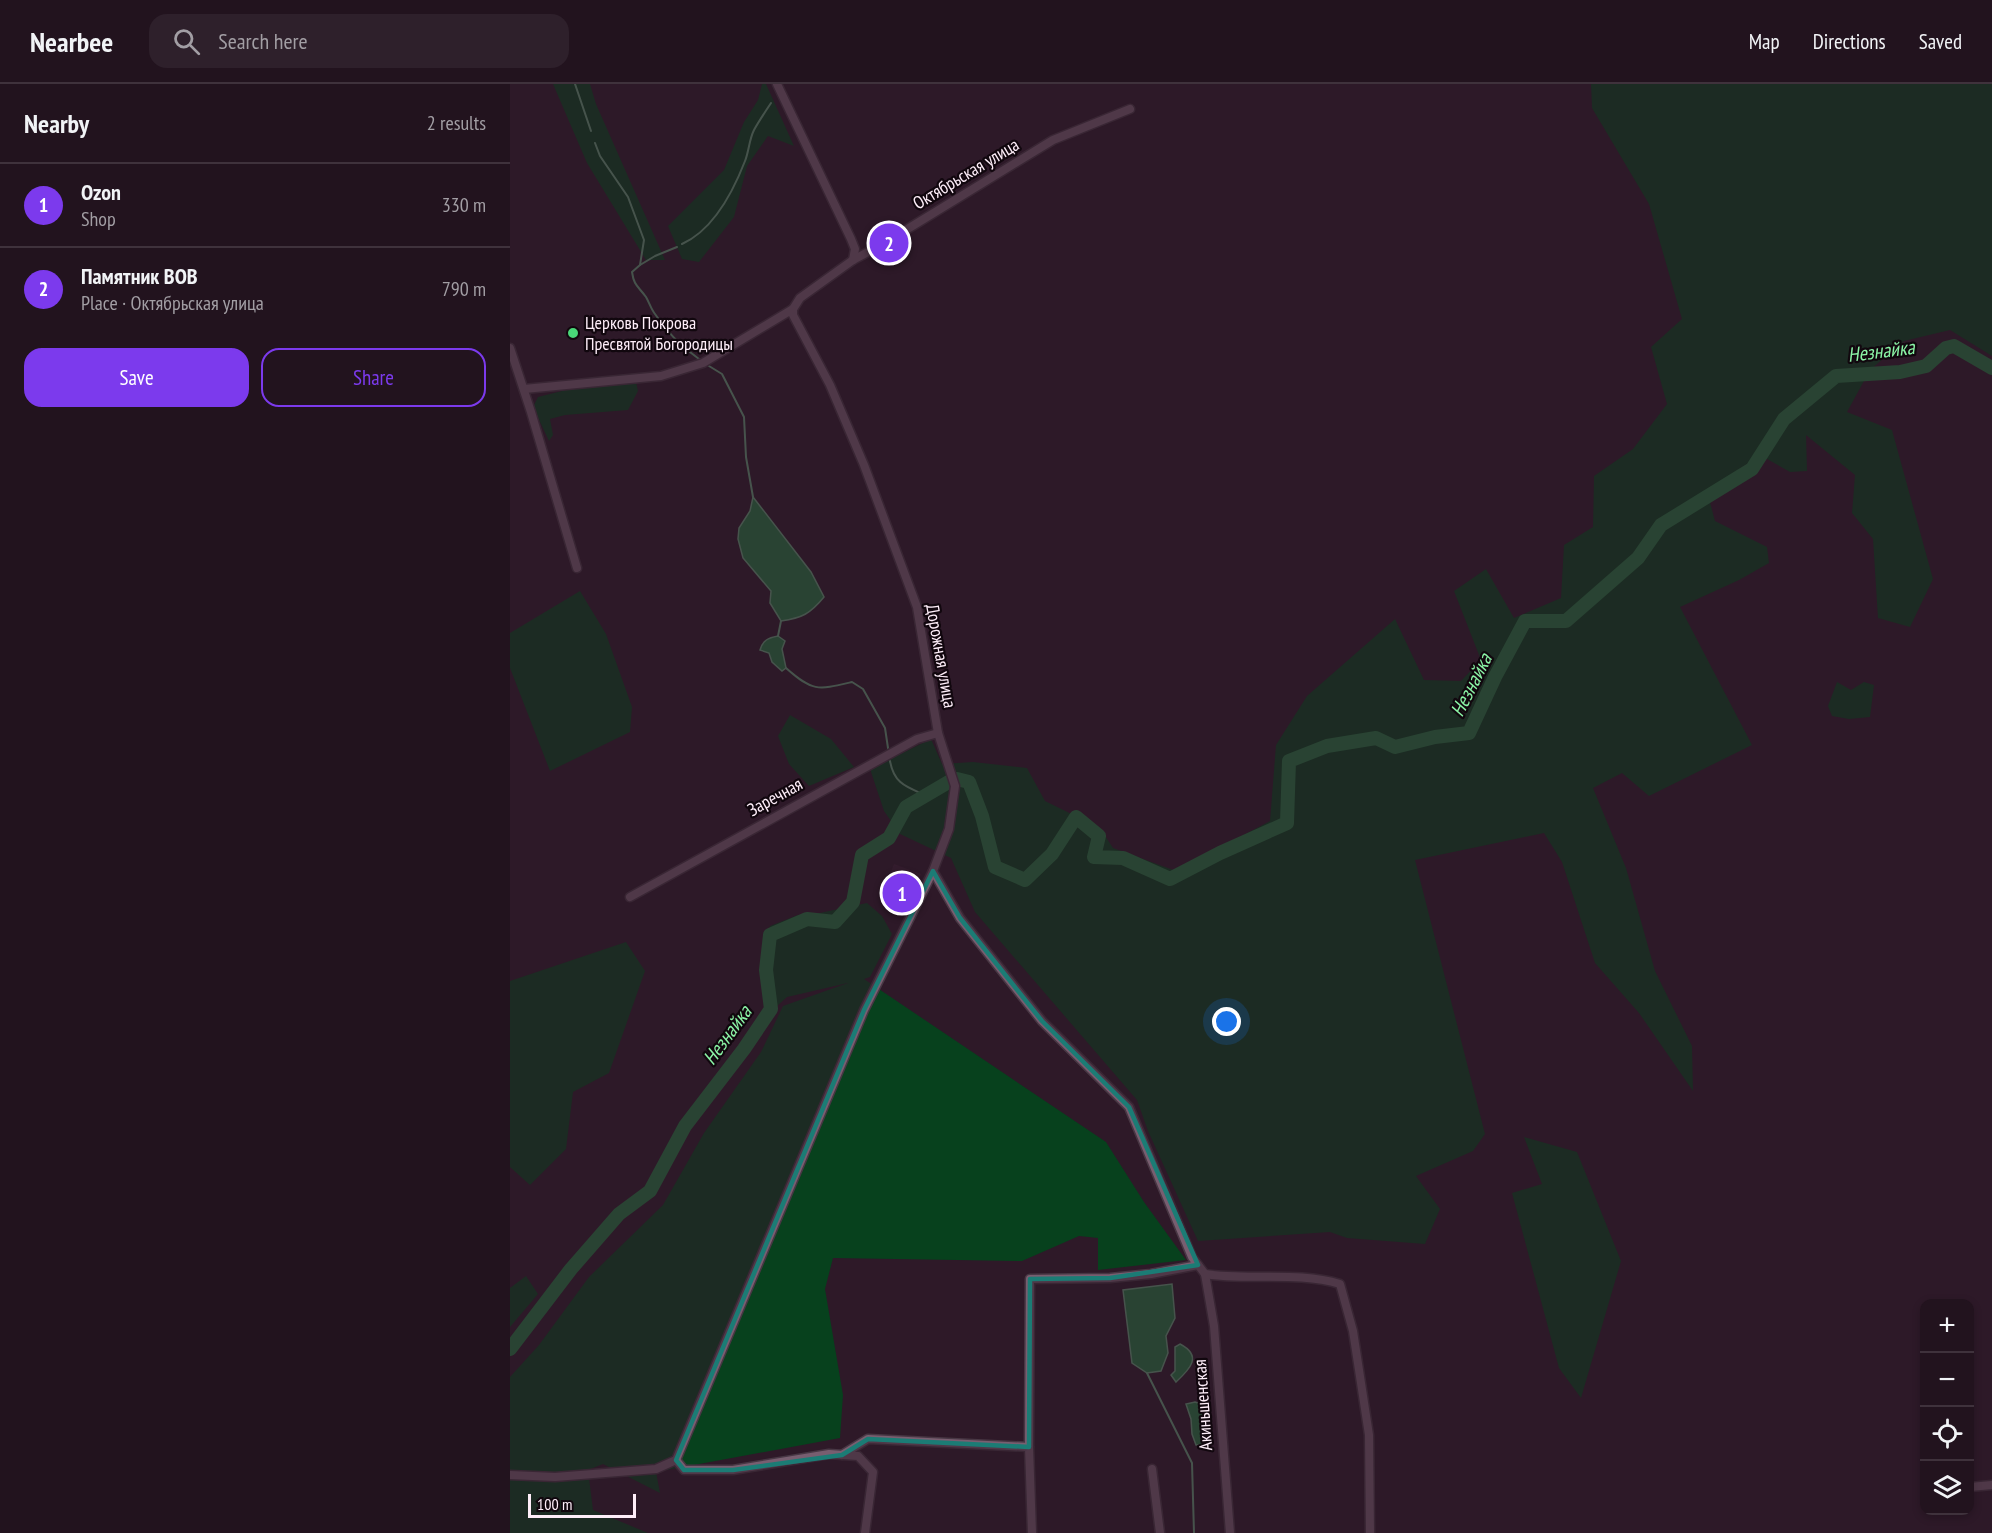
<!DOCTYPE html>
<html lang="en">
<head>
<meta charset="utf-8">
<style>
	body { margin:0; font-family:"PT Sans Narrow",sans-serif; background:#2e202b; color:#f1f3f6 }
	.controls { position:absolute; right:18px; bottom:18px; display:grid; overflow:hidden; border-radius:12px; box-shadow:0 3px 9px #0003 }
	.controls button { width:54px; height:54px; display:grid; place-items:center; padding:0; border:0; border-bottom:2px solid #3f323c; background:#22131e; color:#f1f3f6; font:30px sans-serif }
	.scale { position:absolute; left:18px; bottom:15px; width:108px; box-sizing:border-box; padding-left:6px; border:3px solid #feeef9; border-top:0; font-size:16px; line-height:21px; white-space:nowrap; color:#feeef9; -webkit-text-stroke:4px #11070e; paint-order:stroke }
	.you { position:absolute; left:717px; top:938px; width:21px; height:21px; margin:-15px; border:4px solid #fff; border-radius:50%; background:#1a73e8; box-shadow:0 0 0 9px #1a73e833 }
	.badge { display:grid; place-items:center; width:39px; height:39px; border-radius:50%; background:#7c3aed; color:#fff; font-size:20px; font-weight:700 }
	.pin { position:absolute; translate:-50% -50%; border:3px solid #fff; box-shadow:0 2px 6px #0006 }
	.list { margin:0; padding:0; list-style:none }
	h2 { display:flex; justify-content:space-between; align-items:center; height:78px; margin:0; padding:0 24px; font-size:26px }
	h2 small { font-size:20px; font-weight:400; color:#a29ea4 }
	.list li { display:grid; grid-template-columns:39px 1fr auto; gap:18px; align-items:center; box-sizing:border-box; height:84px; padding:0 24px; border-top:2px solid #3f323c }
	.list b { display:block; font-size:22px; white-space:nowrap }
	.list p { margin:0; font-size:20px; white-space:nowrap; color:#a29ea4 }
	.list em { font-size:20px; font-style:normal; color:#a29ea4 }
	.actions { display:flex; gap:12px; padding:18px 24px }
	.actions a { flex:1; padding:14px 0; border:2px solid #7c3aed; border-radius:18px; text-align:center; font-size:21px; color:#7c3aed }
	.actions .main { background:#7c3aed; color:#fff }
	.icon { flex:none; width:33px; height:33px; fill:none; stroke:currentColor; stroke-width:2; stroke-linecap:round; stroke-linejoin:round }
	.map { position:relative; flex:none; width:1482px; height:1449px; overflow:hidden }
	header { display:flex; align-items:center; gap:36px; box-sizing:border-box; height:84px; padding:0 30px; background:#22131e; border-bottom:2px solid #3f323c }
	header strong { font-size:28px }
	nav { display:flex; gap:33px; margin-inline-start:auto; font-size:21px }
	.search { width:420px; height:54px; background:#2e202b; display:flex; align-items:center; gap:15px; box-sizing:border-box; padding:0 21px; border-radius:18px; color:#a29ea4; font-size:22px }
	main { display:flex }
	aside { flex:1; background:#22131e }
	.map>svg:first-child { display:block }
	.built { fill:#3b2034 }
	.green { fill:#07411d }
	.water { fill:#247640; stroke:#659a78; stroke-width:1.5 }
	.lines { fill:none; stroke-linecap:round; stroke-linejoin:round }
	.stream { stroke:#659a78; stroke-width:2 }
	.river { stroke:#247640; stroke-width:14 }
	.street-casing { stroke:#483744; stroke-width:11 }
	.street { stroke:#785e70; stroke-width:8 }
	.marked { fill:none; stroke:#1b7c75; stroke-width:4.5; stroke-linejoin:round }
	.poi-dot { fill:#49d778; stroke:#11070e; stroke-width:2 }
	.labels { text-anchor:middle; stroke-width:4.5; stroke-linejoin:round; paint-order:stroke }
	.street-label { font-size:18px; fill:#feeef9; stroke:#11070e }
	.poi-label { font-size:18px; fill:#feeef9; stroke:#11070e; text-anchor:start }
	.water-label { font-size:20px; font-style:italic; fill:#8bf4a6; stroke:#11070e }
</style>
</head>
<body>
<header>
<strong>Nearbee</strong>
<div class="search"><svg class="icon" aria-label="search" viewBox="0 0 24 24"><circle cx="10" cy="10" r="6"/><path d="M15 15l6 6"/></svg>Search here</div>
<nav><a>Map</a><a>Directions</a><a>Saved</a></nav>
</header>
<main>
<aside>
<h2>Nearby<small>2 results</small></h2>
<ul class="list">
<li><span class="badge">1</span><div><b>Ozon</b><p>Shop</p></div><em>330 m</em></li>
<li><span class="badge">2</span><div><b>Памятник ВОВ</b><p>Place · Октябрьская улица</p></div><em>790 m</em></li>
</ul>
<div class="actions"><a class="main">Save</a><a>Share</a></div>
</aside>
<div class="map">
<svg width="1482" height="1449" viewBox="0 0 1482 1449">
	<rect width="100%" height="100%" fill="#2e1928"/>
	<!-- built -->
	<path class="built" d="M384,780L411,790L397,825L371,815Z"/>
	<!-- green -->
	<g class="green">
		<path d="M43,0H80L86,20L155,176H136L77,79Z"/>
		<path d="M252,0H256L284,62L258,52L237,82L224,133L189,178L172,175L158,142L214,86L234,38L248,16Z"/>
		<path d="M1081,0H1482V272L1440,246L1394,257L1360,286L1337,328L1382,346L1423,495L1400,543L1368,534L1363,455L1342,429L1345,391L1296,351L1297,387L1280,388L1250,371L1197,407L1205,437L1257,463L1259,479L1229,496L1170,523L1242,661L1139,712L1112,689L1083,704L1116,784L1145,887L1182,962L1183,1007L1129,929L1085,879L1052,778L1034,749L905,776L975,1050L963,1067L906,1092L930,1125L915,1160L837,1154L820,1148L688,1157L638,1047L627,1016L465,828L441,774L390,750L374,727L360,685L421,655L432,680L463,678L517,684L535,717L590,744L603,764L666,787L760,737L766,661L797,612L885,535L914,596L951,597L971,576L944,507L976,485L1004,534L1051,514L1054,461L1083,443L1084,392L1123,365L1157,320L1141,263L1172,235L1139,120L1082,24Z"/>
		<path d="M126,298L128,307L118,326L55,331L40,335L43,351L39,357L23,323L28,313L64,304Z"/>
		<path d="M70,507L96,550L122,623L120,648L40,687L0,584V549Z"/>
		<path d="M1327,598L1341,606L1354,598L1364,601L1360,633L1339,635L1322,632L1318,622Z"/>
		<path d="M280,631L321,655L344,683L299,702L279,680L268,652Z"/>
		<path d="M357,819L372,832L382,850L360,893L354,895L596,1058L634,1118L676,1176L588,1186V1154L569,1152L512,1177L323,1174L315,1205L333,1311L330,1354L146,1388L150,1409L93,1380L78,1386L83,1426L138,1449H0V1293L29,1261L79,1193L153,1121L194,1049L251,968L273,922L338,899L277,913L266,923L256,925C253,894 249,873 260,842L288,831L305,830Z"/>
		<path d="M116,858L135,887L99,989L63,1008L56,1065L20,1101L0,1083V897Z"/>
		<path d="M1014,1053L1067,1068L1111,1177L1071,1314L1049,1284L1002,1109L1032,1100Z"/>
		<path d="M16,1192L28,1210L0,1243V1204Z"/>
	</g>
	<!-- water -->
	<g class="water">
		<path d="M243,413L301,488L314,513C300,530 292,534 271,537L260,519L261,507L233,474L228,455L229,444L240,427Z"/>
		<path d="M268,552L275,557L272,565L276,584L272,587L262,578L259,569L250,566C253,556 258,554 268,552Z"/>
		<path d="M662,1200L665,1234L656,1252L658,1269L651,1287L637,1289L622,1279L613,1206Z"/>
		<path d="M670,1260C693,1272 680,1285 666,1298L661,1291L665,1287V1263Z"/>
		<path d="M685,1318L694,1321C701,1334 700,1345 698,1360L686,1361L682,1350L681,1335L676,1320Z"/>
	</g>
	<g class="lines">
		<!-- stream -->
		<g class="stream">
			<path d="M65,0L81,47"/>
			<path d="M85,59L90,72L118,113L134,156L130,181L122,188C124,202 128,202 136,213C139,218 141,225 145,230C156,247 172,263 189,275"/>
			<path d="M172,160C203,146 223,108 235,77C239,67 239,56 244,46C249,37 255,28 261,19"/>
			<path d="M130,181L145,172L167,163"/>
			<path d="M199,282L212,290L234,333L236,373L243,413"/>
			<path d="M268,552L271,537"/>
			<path d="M276,584C303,608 308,606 342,598L353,605L375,644L378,664"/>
			<path d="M380,677C384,700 397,703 415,711"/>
			<path d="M637,1289L682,1379L684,1449"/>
		</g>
		<!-- river -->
		<g class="river">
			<path d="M447,695L459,698L472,732L485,783L515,796L542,770L566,733L589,752L584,773L613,774L660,795L710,769L777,739L779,677L817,662L866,654L885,663L925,653L959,649L985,593L1015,537H1056L1128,474L1151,441L1242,385L1274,335L1326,292L1390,288L1416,282L1436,264L1444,262L1482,284"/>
			<path d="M0,1265L61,1185L109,1130L140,1107L175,1042L234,965L261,925L256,886L260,851L297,835L325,838L343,818L352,771L379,754L396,723L442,696"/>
		</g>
		<defs>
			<g id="street">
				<path d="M267,0L341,155L345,165L343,176"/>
				<path d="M620,25L543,56L373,160L343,176L290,214L283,225V231L320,301L354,381L407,523L428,649L445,702L439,745L423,787L450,834L532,937L619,1023L682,1173L695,1190C739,1197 787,1187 830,1200L843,1247L859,1351L860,1449"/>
				<path d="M0,264L21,328L67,484"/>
				<path d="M14,305L151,292L193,279L283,225"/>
				<path d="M120,813L407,655L428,649"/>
				<path d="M695,1190L704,1242L720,1449"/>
				<path d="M519,1363L520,1195L600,1194L641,1190L688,1181"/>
				<path d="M332,1371L358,1355L519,1363L522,1449"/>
				<path d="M166,1376L174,1386H223L319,1370L348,1372L363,1388L355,1449"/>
				<path d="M642,1385L650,1449"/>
				<path d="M0,1391L45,1393L146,1385L166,1376L354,926L423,787"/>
				<path d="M1460,1403L1482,1401"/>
			</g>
		</defs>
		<!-- street casing -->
		<use href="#street" class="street-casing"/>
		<!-- street -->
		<use href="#street" class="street"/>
	</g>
	<!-- marked area -->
	<path d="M0 0H1482V1449H0ZM423,787L450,834L532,937L619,1023L688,1181L600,1194L520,1195L519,1363L358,1355L332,1371L223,1386H174L166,1376L354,926Z" fill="#2e1928" fill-opacity=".55" fill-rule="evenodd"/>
	<path class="marked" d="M423,787L450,834L532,937L619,1023L688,1181L600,1194L520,1195L519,1363L358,1355L332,1371L223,1386H174L166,1376L354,926Z"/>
	<!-- markers -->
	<circle class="poi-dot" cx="63" cy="249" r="6"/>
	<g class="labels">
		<!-- street labels -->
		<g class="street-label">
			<text transform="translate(456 90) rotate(-31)" y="6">Октябрьская улица</text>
			<text transform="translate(431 572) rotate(80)" y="6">Дорожная улица</text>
			<text transform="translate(265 713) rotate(-29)" y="6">Заречная</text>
			<text transform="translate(693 1321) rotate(-94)" y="6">Акиньшенская</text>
		</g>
		<!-- poi labels -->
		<g class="poi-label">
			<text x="75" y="245">Церковь Покрова<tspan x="75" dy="21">Пресвятой Богородицы</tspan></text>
		</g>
		<!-- water labels -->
		<g class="water-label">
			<text transform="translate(1371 267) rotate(-7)" y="7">Незнайка</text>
			<text transform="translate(961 601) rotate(-63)" y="7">Незнайка</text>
			<text transform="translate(217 951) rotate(-54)" y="7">Незнайка</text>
		</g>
	</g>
</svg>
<div class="controls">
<button>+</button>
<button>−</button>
<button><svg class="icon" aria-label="locate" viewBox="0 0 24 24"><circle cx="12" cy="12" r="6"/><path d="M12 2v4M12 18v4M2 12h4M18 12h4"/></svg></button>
<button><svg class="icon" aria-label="layers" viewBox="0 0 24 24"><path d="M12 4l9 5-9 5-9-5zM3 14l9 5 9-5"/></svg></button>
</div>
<div class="scale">100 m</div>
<div class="you"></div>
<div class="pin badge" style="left:392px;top:809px">1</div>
<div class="pin badge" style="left:379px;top:159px">2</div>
</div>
</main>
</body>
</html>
